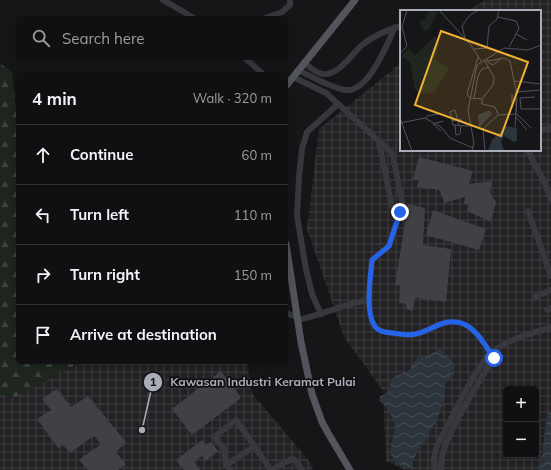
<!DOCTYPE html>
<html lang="en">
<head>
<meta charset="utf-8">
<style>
	body { margin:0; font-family:Mulish,sans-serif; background:#19191b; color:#f1f3f6 }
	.controls { position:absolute; right:12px; bottom:12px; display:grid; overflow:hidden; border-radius:6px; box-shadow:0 2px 10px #0003 }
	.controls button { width:36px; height:36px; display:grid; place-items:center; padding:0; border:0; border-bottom:1px solid #303032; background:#101012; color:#f1f3f6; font:20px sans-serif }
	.stop { position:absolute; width:12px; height:12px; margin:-9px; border:3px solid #2563eb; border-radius:50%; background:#fff }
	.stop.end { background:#2563eb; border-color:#fff; box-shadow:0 1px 4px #0008 }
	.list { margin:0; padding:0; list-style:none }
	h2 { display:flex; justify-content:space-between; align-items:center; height:52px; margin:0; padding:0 16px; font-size:17px }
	h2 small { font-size:13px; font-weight:400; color:#9c9d9f }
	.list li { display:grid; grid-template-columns:26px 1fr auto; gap:12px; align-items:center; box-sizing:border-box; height:60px; padding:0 16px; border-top:1px solid #303032 }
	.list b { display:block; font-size:15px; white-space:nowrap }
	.list em { font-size:13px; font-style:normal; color:#9c9d9f }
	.icon { flex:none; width:22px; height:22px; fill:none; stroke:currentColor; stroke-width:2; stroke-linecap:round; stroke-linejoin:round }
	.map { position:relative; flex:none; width:551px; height:470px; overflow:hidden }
	.search { position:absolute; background:#101012; box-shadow:0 2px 10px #0003; left:16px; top:16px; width:272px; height:44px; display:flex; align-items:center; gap:10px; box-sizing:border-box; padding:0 14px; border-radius:6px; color:#9c9d9f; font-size:15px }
	.panel { position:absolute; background:#101012; box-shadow:0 2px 10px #0003; left:16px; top:72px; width:272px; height:292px; border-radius:6px }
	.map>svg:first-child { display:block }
	.industrial { fill:url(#industrial-grid); fill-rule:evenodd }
	.forest { fill:url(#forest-firs) }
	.water { fill:url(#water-waves) }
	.building { fill:#404145 }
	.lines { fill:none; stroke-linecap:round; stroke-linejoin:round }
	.minor { stroke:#37383d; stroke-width:6 }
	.major { stroke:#53555c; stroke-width:7 }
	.route { stroke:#2563eb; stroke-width:5 }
	.inset-road { fill:none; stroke:#505258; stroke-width:1 }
	.view { fill:#f2b134; fill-opacity:0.15; stroke:#f2b134; stroke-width:2 }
	.inset-edge { fill:none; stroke:#a8adb8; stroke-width:2 }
	.leader { fill:none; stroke:#a8adb8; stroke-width:1.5 }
	.callout-dot { fill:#a8adb8; stroke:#111113; stroke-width:1.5 }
	.mark-label { font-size:12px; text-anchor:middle; font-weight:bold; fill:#111 }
	.callout-label { font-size:12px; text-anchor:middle; font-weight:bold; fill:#a8adb8; stroke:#111113; stroke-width:3.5; stroke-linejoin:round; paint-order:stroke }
</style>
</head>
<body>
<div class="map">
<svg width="551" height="470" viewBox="0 0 551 470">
	<defs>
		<pattern id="industrial-grid" width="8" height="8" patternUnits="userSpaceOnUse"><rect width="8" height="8" fill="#222225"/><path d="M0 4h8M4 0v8" fill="none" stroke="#3f3f43"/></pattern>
		<pattern id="forest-firs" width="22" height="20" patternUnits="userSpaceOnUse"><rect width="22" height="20" fill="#1e261f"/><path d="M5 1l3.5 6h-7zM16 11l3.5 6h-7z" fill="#3c433d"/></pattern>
		<pattern id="water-waves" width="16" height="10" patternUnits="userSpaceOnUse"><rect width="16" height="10" fill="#2c353c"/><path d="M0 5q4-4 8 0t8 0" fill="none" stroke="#485056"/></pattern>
	</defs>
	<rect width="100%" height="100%" fill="#161618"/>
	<!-- industrial -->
	<g class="industrial">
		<path d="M486,0H551V470H405L386,461L383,391L344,337L307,229L319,129L401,63V150H540V11H466ZM506,389H536V455H506Z"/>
		<path d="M82,362H247L252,393L310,462L313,470H0V394L13,398Z"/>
	</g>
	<!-- forest -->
	<path class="forest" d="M0,63L12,72L18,129V362H81L13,398L0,394Z"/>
	<!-- water -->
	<g class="water">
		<path d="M440,349L447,355L455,365L453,377L445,383C445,397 442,410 435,423C431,429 427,435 425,442L420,445L410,468L396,464L390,452L395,425L388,408L379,401L380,396L387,394L392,378L408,371L418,357H425Z"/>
		<path d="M551,410V470H538L542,455L547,416Z"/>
	</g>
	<!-- building -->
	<g class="building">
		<path d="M419,157L473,171L469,184L492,181L490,193L496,202L491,222L467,211L469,206L464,203L465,197L445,203L439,190L417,187L419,180L413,179Z"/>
		<path d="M408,204L425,208L423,245L451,249L446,302L415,298L413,311L406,309V304L399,303L400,286L395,285Z"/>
		<path d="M433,210L486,229L479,250L426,235Z"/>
		<path d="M221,371L241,398L192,435L172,409Z"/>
		<path d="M57,389L71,407L88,396L126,442L116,452L126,464L118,470H88L79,460L101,444L94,436L70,453L63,445L58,448L37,419L51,410L42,399Z"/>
		<path d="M202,440L206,445L211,442L218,451L206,461L202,456L194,462L200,470H184L176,460Z"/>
	</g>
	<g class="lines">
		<!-- minor -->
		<g class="minor">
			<path d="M163,0L194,18"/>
			<path d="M265,18L282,12L290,5V0"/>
			<path d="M245,58L263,74"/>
			<path d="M304,62C309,67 316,73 323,74C338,76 352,54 362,45C373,36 387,30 401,26"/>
			<path d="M298,70C310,76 334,89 346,90C369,92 387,44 395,27"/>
			<path d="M293,77L326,93L391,152L393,156L402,202V206L389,246L372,260L368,300C344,304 322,315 298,320"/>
			<path d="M540,130L551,128"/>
			<path d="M379,142L392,206"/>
			<path d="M527,150L544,181L551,200"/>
			<path d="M528,211L551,276"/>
			<path d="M535,297L551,290"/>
			<path d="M368,300C370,307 370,317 373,324C377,333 404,336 413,335C431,332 443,316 463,324C477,329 486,347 494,358"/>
			<path d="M547,310L551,308"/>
			<path d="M286,313L297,317"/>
			<path d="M321,314L312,294L306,269L297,216L299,177L302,149L307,132L338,104"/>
			<path d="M226,465L255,446"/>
			<path d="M230,470L226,465L224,448L214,437L236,420L271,470"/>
			<path d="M272,470L291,459L295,460L302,470"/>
			<path d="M435,470C433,464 434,458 435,452C438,441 445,431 450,421C461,400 476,366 494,351C511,338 531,333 551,328"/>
			<path d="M441,470C436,447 482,377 495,356"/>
		</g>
		<!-- major -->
		<g class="major">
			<path d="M286,86L355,0"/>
			<path d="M286,244L301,342L312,394L322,422L328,433L350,470"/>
		</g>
	</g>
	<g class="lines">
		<!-- route -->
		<path class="route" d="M400,212L389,246L372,260C371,275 363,321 379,330C383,333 389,332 393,333C400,334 408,336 415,334C432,331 445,316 464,324C477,330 486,347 494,358"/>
	</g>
	<!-- overview -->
	<g transform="translate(400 10)">
		<rect width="141" height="141" fill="#161618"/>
		<path d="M29,0H36L37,3L29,19L25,21L19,12L26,9ZM35,26L39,33L35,49L49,59L34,82L21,84L15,80L10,52L1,47L9,38L15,45Z" fill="#1e261f"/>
		<path d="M87,101H90L92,104L79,118L78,105ZM106,116L117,118V131L114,132L104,126L101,131L104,141H88L92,130Z" fill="#2c353c"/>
		<path class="inset-road" d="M39,0L70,34L81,51M98,7L116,11L119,18L116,24M65,28L62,16L70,5L79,0M109,37L116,24L127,30M74,39L87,38L89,16L97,9L99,0M0,44L7,36L2,17L7,0M86,49L89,51L104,48L110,51L116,80V104M86,51L93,55L102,48M115,71L141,74M116,82L141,80M135,87L120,88L121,99H141M70,88L67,84L78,47M71,88L82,89L93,75L94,67L84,50M74,88L78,66L82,59L89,57M82,89V94L95,97L98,104M112,98V84M116,107L127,120M0,108L12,141M26,109L27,106L38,104M52,111L61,109L62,113M0,113L25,108L41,117L50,128L73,138M55,115L56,125L60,124L61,115M59,115L55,100L50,102L53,115H54L70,116M115,117L117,88M41,121L33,114L43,111M72,141L74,133L68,100L77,55L104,38L128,40L141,35M85,141L83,119L98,105L117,104L131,118"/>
		<path class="view" d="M41,21L128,52L101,126L15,95Z"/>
		<rect width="141" height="141" class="inset-edge"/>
	</g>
	<!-- callouts -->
	<path class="leader" d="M142 430L153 382"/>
	<g class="callout-dot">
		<circle cx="142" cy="430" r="4"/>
		<circle cx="153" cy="382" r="10"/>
	</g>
	<g class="mark-label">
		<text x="153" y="386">1</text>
	</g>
	<g class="callout-label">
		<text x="263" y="386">Kawasan Industri Keramat Pulai</text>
	</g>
</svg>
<div class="controls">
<button>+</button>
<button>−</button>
</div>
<div class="stop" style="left:494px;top:358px"></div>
<div class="stop end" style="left:400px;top:212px"></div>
<div class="search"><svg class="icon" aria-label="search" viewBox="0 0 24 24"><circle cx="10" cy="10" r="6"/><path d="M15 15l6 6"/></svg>Search here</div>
<section class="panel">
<h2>4 min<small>Walk · 320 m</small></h2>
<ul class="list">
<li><svg class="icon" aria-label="ahead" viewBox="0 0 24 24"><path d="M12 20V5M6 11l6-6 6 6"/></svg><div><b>Continue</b></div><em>60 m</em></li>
<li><svg class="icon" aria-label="left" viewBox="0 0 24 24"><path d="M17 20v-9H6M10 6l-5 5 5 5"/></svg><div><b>Turn left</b></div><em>110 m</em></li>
<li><svg class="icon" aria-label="right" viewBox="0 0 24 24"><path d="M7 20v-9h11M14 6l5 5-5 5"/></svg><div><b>Turn right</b></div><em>150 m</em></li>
<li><svg class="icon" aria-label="arrive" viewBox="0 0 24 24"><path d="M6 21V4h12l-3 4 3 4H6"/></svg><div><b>Arrive at destination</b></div></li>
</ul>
</section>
</div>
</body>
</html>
